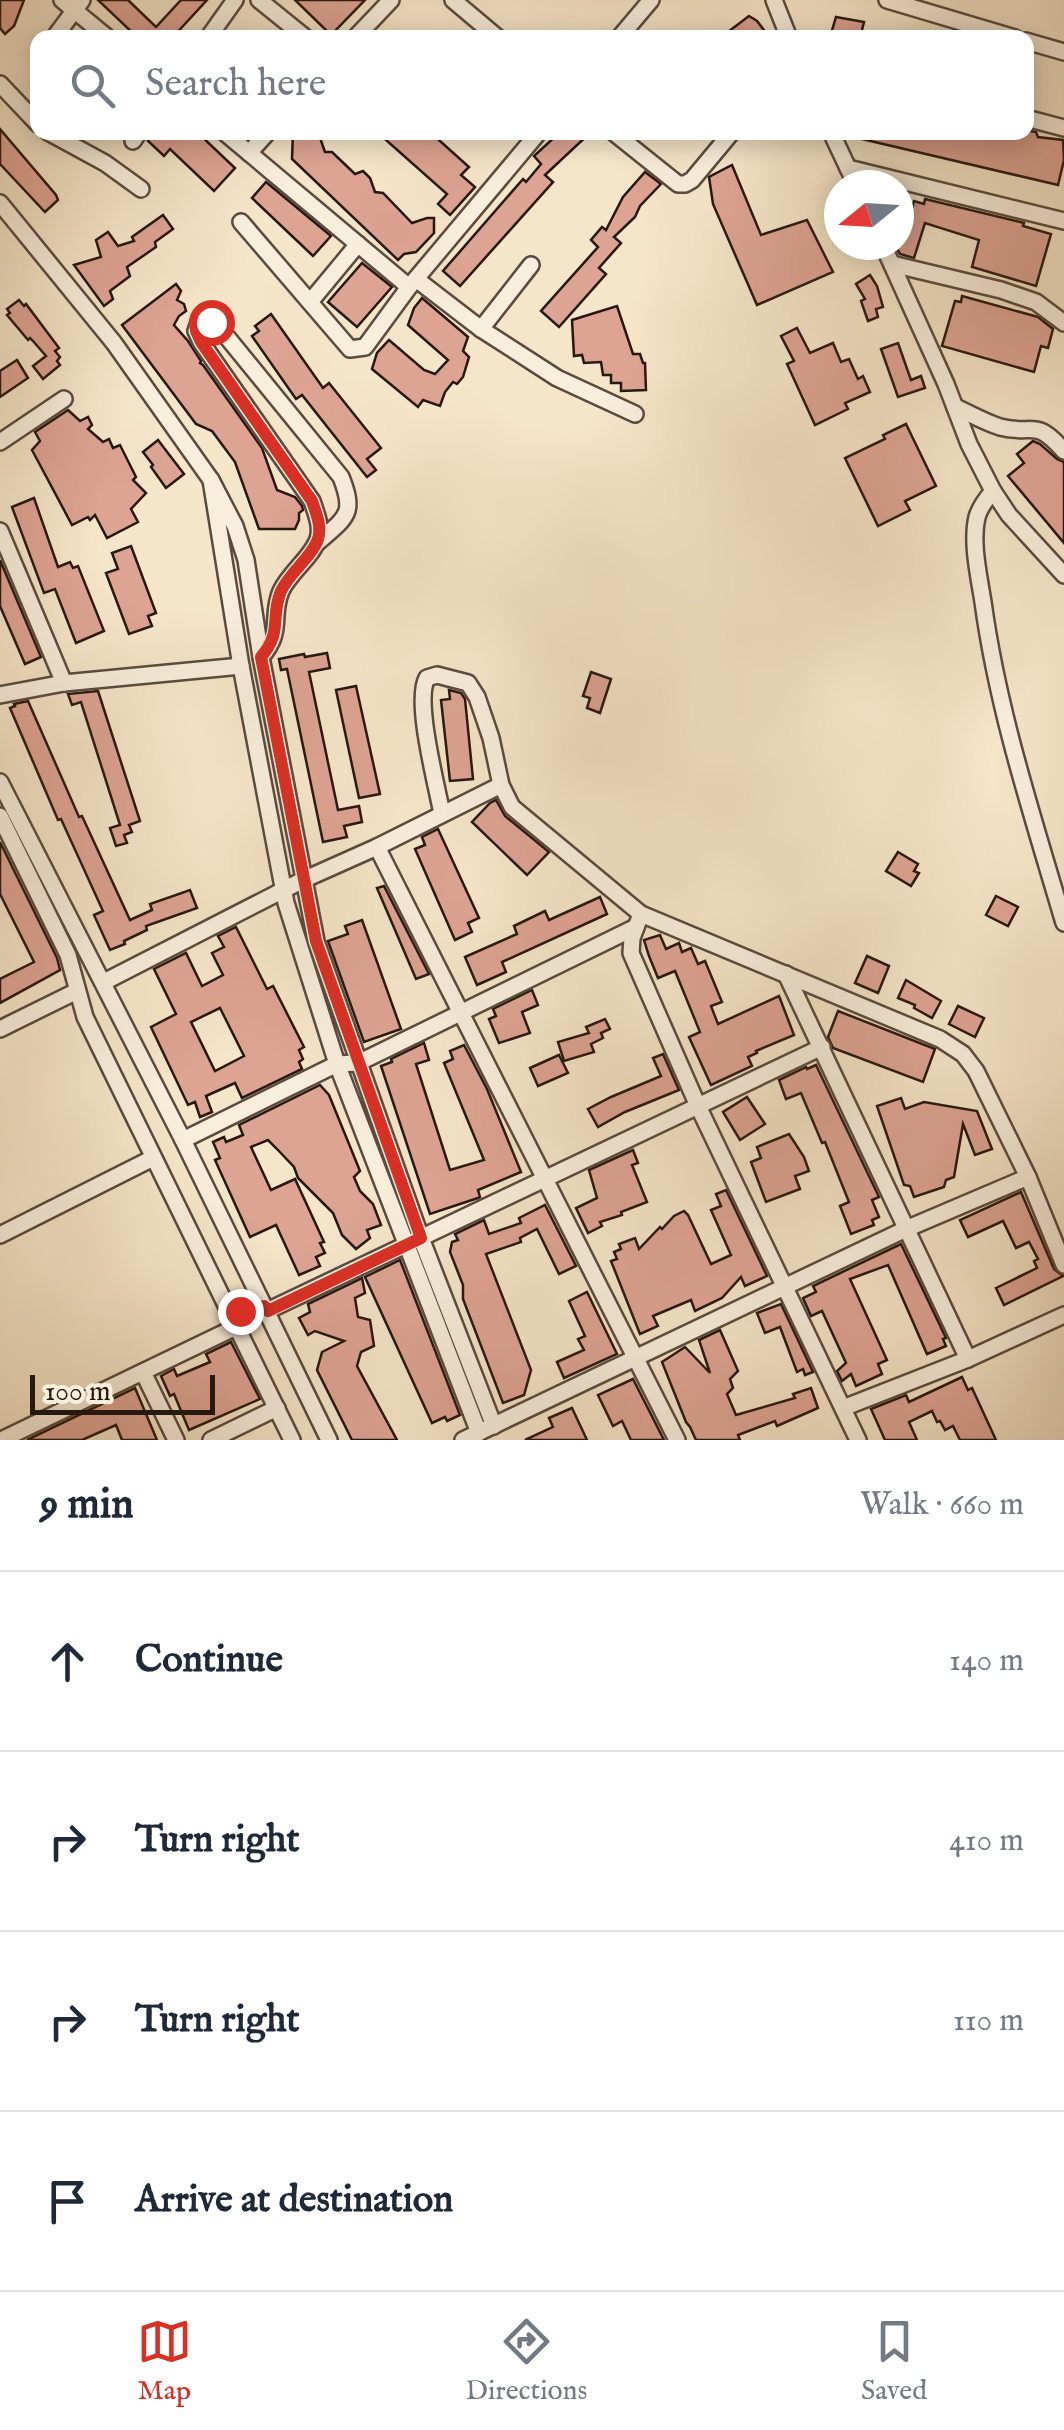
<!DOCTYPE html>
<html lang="en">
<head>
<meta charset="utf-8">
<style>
	body { margin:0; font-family:"IM FELL English",serif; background:#f6f6f7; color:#1f2937 }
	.compass { position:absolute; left:824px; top:170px; width:90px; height:90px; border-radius:50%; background:#fff; box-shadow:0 5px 25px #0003; rotate:252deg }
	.scale { position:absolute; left:30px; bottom:25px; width:185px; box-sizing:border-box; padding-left:10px; border:5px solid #271810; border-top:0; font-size:28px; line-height:35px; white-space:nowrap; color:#271810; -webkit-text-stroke:8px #f8eedc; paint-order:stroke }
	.stop { position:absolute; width:30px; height:30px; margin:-22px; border:8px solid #d93025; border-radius:50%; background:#fff }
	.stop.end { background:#d93025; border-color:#fff; box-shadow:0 2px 10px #0008 }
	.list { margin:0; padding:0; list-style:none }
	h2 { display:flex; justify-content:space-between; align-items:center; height:130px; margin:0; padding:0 40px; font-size:42px }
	h2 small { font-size:32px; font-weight:400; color:#747a83 }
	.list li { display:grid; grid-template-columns:65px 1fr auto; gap:30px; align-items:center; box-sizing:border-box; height:180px; padding:0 40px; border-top:2px solid #e0e1e3 }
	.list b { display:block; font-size:38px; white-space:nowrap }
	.list em { font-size:32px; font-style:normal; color:#747a83 }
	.icon { flex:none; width:55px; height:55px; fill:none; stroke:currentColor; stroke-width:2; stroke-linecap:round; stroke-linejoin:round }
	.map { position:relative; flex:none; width:1064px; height:1440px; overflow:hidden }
	.search { position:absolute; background:#fff; box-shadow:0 5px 25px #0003; left:30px; right:30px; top:30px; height:110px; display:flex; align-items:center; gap:25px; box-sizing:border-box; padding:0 35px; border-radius:20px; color:#747a83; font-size:38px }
	.sheet { height:850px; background:#fff }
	nav { display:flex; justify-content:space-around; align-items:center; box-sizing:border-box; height:140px; border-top:2px solid #e0e1e3; background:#fff; font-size:28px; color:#747a83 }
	nav a { display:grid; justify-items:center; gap:5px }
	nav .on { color:#d93025 }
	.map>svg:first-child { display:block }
	.building { fill:#dda393; stroke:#271810; stroke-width:2.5; fill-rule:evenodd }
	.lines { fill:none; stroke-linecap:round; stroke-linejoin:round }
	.minor-casing { stroke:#5a4b3e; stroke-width:20 }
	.minor { stroke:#f8eedc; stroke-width:15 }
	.route { stroke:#d93025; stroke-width:12 }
</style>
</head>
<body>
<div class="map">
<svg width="1064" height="1440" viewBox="0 0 1064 1440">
	<rect width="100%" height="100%" fill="#f5e5c9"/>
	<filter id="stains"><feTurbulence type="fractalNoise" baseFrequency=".002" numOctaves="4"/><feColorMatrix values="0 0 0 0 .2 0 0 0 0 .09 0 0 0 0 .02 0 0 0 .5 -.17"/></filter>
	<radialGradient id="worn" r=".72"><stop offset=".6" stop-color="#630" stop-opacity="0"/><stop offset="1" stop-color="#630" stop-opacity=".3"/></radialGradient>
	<!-- building -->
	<g class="building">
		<path d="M0,0H24L14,26L5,34L0,28Z"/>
		<path d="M98,0H128L156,27L181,0H207L172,38H138Z"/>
		<path d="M295,0H365L331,35Z"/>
		<path d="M749,16L757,21L770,38H720Z"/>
		<path d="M836,17L864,22L860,38H844L831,34Z"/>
		<path d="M0,129L56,195L58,200L45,212L0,164Z"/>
		<path d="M1030,131L1036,132L1038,137L1063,140L1064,160L1058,185L849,136V132L1024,133Z"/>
		<path d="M156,132H197L235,168L214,191L170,149L164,156L148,141Z"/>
		<path d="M293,132H318L325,152H332L355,174L363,171L370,178L375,192L383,193L412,223L427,218H434V233L416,252L404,254L398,260L292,159Z"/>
		<path d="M377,132H430L469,167L461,175L475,187L450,215L438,204L447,194Z"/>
		<path d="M560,132H591L545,175L553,182L460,286L443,271L523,179L526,182L541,164L534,156Z"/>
		<path d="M732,165L761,235L807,220L833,272L757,305L713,204L709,177Z"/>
		<path d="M645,172L661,184L640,206L635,217L614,237L621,243L599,268L606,274L559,327L541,311L598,247L591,240L602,227L606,230L623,197Z"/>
		<path d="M266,182L331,236L313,256L252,198Z"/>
		<path d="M925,199L1024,223L1023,226L1051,234L1036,286L972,267L979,240L925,223L914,258L900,254L897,249L899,209L911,213L914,201L924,204Z"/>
		<path d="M163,215L173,229L155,242L156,247L127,267L130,276L110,291L113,299L104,306L74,265L101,257L96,240L108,232L118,246L134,241L132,237Z"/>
		<path d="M362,263L392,287L357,327L328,302Z"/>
		<path d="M870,275L877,286L883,307L876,309L878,317L868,321L861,301L865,299L856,284Z"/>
		<path d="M176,284L181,291L177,300L184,304L186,311L179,316L174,325L188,341L201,361L200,363L203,365L262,448L277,490L295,497L302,506L303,510L299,513V520L295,529H259L235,462L212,431L196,424L122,325Z"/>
		<path d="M962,296L1038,317L1053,329L1048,348L1041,346L1034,372L942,346L955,301L961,302Z"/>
		<path d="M422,298L468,337L463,351L469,357L463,377L457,384L453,382L445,392L440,406L423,400L418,407L372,369L377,353L389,340L424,370L435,374L448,360L408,325L414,308Z"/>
		<path d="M19,300L24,306L26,304L59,348L55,351L60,357L57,361L60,365L43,379L33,366L46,356L33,341L30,338L28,340L7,315L10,313L7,309Z"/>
		<path d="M617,306L633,354H640L643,363H645L646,390L621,391V383H611V375H603L601,362L584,363L582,355L574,356L572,320Z"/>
		<path d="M271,314L323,388L329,383L381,448L367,459L376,470L367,477L302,395L296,399L252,336L259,331L255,326Z"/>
		<path d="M797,328L810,353L833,343L841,362L849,359L858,379L863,376L870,392L845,403L848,409L815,425L787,364L794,361L781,336Z"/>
		<path d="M898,343L911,380L921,376L925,388L898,397L881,349Z"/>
		<path d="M17,360L28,378L0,397V371Z"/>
		<path d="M68,410L80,421L88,417L92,425L88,429L103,442L109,439L113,448L120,445L136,477L133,480L146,493L131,509L138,522L107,538L95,515L90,520L88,517L72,525L32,450L40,441L35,432Z"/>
		<path d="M906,424L936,486L905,501L910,510L878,526L845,458L885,439L883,435Z"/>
		<path d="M158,440L184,474L166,488L151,467L153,465L143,452Z"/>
		<path d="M1033,441L1040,444L1057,459L1064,462V543L1008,476L1024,463L1017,454Z"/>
		<path d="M34,498L58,567L70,562L73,568L78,566L104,631L76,643L55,589L44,593L12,507Z"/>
		<path d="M131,546L156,613L148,616L152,626L129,634L106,573L118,569L112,553Z"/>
		<path d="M0,560L41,657L25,664L0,606Z"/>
		<path d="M327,653L330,668L309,672L338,810L359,806L362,822L344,826L347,837L323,842L287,669L281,670L279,659L304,654L305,657Z"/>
		<path d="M591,672L611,679L600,713L587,708L590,698L583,696Z"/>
		<path d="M356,686L380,794L359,798L336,690Z"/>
		<path d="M449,690L461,693L465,699L473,779L450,781L441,700L450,699Z"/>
		<path d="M98,691L140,821L129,825L132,832L124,835L127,843L116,846L110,828L120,825L81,702L72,705L68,694Z"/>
		<path d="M28,701L79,817L82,816L130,920L152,910L150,904L190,890L197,908L146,926L147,930L124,941L125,944L110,950L94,915L103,911L61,819L58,820L10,708L15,706L14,704Z"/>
		<path d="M496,800L505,816L549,852L527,875L472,822L490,803Z"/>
		<path d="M438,829L479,918L468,923L472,932L455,940L415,849L425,845L422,837Z"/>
		<path d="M0,842L57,958L60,970L0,1003V979L34,962L0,894Z"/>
		<path d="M898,852L918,864L914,871L919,873L911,886L886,871Z"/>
		<path d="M384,886L429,974L416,979L377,888Z"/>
		<path d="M996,896L1018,907L1008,926L986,915Z"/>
		<path d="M600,897L607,914L502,962L506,972L477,985L465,957L517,934L514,926L545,911L549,920Z"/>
		<path d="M362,920L401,1029L364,1042L328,941L348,934L345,926Z"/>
		<path d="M236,927L267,989L273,986L304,1047L299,1050L303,1059L299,1062L302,1069L242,1098L235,1083L206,1096L212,1112L200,1117L195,1102L188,1105L151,1027L176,1014L154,969L186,953L202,986L223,975L212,953L224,947L218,936ZM220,1008L244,1056L215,1071L191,1022Z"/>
		<path d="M660,935L666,949L679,943L682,952L691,948L698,964L705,961L722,1002L711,1006L718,1024L779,996L794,1035L756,1051L757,1053L748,1057L752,1066L711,1085L689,1037L700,1032L675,971L658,978L649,956L644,940Z"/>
		<path d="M867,956L889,966L878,993L855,983Z"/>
		<path d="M906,980L941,1001L932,1018L914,1008L915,1005L898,998Z"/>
		<path d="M532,990L538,1005L522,1012L530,1033L499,1043L489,1019L496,1016L493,1009Z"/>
		<path d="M958,1006L984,1018L975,1037L949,1024Z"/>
		<path d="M838,1011L935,1049L923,1082L833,1048L828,1037Z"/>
		<path d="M605,1019L610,1029L601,1033L603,1038L591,1044L594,1052L564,1061L558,1042L589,1033L586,1027Z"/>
		<path d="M424,1043L429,1060L416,1064L450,1170L484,1160L444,1063L453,1059L450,1051L464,1045L487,1089L521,1172L478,1190L480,1197L478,1198L430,1214L381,1066L392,1062L391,1059Z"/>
		<path d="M663,1054L679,1090L625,1112L598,1127L588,1109L611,1097L661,1076L653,1058Z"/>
		<path d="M559,1055L568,1073L538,1086L530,1068Z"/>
		<path d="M816,1065L879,1197L872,1200L879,1217L872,1220L874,1225L851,1234L840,1206L849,1202L825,1142L822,1143L801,1093L786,1099L779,1080L806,1067L807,1069Z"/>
		<path d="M320,1085L329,1095L360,1171L354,1177L360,1191L373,1204L381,1225L367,1230L370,1238L356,1249L342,1235L333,1213L298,1178L294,1167L277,1149L268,1140L251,1147L271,1190L295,1179L324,1242L320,1243L325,1253L316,1257L320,1266L299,1275L276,1225L250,1237L215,1160L220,1158L213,1142L224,1137L226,1142L243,1135L239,1125Z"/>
		<path d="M747,1097L765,1124L740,1140L723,1112Z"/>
		<path d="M901,1098L905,1109L924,1102L977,1111L992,1149L975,1155L963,1124L954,1177L946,1180L944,1187L914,1197L910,1186L904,1185L877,1106Z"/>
		<path d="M789,1134L804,1157L809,1171L795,1176L800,1189L766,1202L751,1162L761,1158L757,1147Z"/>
		<path d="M633,1150L638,1163L632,1165L647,1202L621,1212L622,1215L600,1222L602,1226L588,1233L576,1208L597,1198L589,1170Z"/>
		<path d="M726,1190L767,1276L745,1286L741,1277L722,1298L695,1311L691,1300L653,1316L658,1326L640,1334L611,1261L617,1259L614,1252L621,1249L619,1244L635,1238L639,1249L660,1227L662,1229L674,1216L684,1211L688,1215L711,1264L731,1255L711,1210L721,1206L716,1194Z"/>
		<path d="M1021,1192L1054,1269L1063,1276L1004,1305L996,1288L1037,1268L1034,1261L1038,1259L1029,1242L1016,1248L1003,1221L968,1237L960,1220Z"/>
		<path d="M545,1205L576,1266L559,1274L537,1229L520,1238L521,1242L486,1254L531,1370L524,1395L503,1403L463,1299V1285L450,1252L452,1242L458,1240L455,1234L484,1220L489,1234L521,1223L519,1218Z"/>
		<path d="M901,1244L946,1338L943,1339L946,1346L927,1354L888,1265L850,1279L887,1360L878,1364L882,1374L856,1386L851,1374L842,1381L837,1371L846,1363L822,1311L811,1316L803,1298L816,1292L813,1286Z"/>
		<path d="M400,1260L460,1415L447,1421L445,1417L432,1423L365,1277Z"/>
		<path d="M362,1278L365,1293L355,1298L358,1317L370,1320L374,1346L361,1352L357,1366L397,1440H352L317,1370L322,1352L344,1341L315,1331L308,1335L299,1318L310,1312L308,1304Z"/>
		<path d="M587,1292L617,1354L564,1378L557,1362L584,1350L578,1339L585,1336L569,1301Z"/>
		<path d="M781,1304L813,1372L805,1375L803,1369L797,1372L780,1327L765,1333L757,1313Z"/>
		<path d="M720,1330L738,1371L730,1379L733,1388L727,1394L736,1415L795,1398L793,1394L811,1388L818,1408L777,1426L775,1421L738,1435L740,1440H696L690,1427L686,1422L662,1362L685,1347L710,1373L699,1340Z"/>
		<path d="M231,1342L260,1399L189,1430L174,1394L170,1396L161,1376L174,1369L177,1376L210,1362L206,1354Z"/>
		<path d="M962,1377L968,1390L972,1388L996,1440H960L953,1426L945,1430L940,1421L937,1422L932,1411L909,1422L917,1440H885L871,1409L906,1395L909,1402Z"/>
		<path d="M633,1379L664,1440H631L622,1421L613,1426L598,1395Z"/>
		<path d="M135,1388L157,1440H122L116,1425L82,1440H27Z"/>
		<path d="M572,1408L587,1440H525L553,1427L549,1418Z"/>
	</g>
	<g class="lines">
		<defs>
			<g id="minor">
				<path d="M62,0L108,38"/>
				<path d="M259,0L306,38"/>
				<path d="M453,0L498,38"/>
				<path d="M774,0L789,38"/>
				<path d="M887,0L1015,38"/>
				<path d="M54,38L82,0"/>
				<path d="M208,38L235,0"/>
				<path d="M355,38L391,0"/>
				<path d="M619,38L651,0"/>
				<path d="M1026,41L1064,52"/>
				<path d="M0,84L38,124"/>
				<path d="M1026,118L1064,128"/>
				<path d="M48,132L105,163L141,189"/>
				<path d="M224,132L409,287"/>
				<path d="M613,132L678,184H685L692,180L732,132"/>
				<path d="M831,132L856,185"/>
				<path d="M133,141L139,132"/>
				<path d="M249,153L268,132"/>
				<path d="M848,168L1064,221"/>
				<path d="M0,203L114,343L211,480"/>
				<path d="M241,222L350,349L365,347L409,287L539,132"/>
				<path d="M883,245L946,384L969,444L993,491L1009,515L1064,575"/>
				<path d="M892,264L1001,290L1036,302L1064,323"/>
				<path d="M416,279L481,329L557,378L635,414"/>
				<path d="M310,302L358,244"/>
				<path d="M481,329L531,265"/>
				<path d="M955,407C969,413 984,422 1000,427C1035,436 1034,417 1064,451"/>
				<path d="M0,442L64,399"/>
				<path d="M993,491C986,499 980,507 977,517C971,543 979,576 983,602C998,712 1033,817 1064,923"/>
				<path d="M0,531L64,683"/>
				<path d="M261,657C284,631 270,617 281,591C290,572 312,557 318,539C322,527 316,513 312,501L201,342L196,331L199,322L203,319L218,326L341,477C356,515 346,517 317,543"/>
				<path d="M0,695L64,683L241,666"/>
				<path d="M0,782L183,1140L329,1440"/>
				<path d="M442,814C437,786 414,701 427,678L437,675L468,683L477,697L491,738L501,785L512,807L641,914L940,1039L963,1054L976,1071L1028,1177L1064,1265"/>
				<path d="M0,816L68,955L85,1017L292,1440"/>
				<path d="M377,847L677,1440"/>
				<path d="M641,914L632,938L631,953L698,1106L858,1440"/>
				<path d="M786,974L968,1359"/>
				<path d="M104,982L303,880L377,847L501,785"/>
				<path d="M0,1029L77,991"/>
				<path d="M183,1140L337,1064L358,1063L636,927"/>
				<path d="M0,1235L153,1158"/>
				<path d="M267,1311L822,1047"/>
				<path d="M143,1372L176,1440"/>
				<path d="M843,1408L968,1359L1064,1315"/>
				<path d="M479,1433L337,1064L286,903L241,666L211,480L235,526L246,560L261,657L316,941L421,1238L494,1426"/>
				<path d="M1,1440L238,1326"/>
				<path d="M211,1440L277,1408"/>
				<path d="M463,1440L906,1229L1028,1177"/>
			</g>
		</defs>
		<!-- minor casing -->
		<use href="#minor" class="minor-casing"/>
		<!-- minor -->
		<use href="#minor" class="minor"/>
	</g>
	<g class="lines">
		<!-- route -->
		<path class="route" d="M211,322L203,319L198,322L196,331L201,342L312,501C316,513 322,526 318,539C312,557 290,572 281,591C270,616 283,632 261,657L316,941L421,1238L268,1311L264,1306L240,1311"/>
	</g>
	<rect width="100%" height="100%" filter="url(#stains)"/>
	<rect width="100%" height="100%" fill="url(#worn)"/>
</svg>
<svg class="compass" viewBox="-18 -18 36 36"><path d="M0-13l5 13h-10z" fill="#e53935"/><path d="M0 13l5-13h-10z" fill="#747a83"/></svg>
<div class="scale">100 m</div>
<div class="stop" style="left:211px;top:322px"></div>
<div class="stop end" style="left:240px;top:1311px"></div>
<div class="search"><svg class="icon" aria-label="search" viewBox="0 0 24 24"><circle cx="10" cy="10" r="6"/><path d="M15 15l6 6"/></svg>Search here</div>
</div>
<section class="sheet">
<h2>9 min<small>Walk · 660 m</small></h2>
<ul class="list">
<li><svg class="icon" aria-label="ahead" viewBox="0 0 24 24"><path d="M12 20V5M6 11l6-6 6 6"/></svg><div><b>Continue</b></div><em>140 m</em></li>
<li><svg class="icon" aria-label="right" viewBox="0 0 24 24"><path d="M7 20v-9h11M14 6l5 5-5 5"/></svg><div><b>Turn right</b></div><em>410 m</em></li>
<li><svg class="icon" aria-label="right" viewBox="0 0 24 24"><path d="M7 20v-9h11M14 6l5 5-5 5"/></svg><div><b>Turn right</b></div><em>110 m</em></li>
<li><svg class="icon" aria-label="arrive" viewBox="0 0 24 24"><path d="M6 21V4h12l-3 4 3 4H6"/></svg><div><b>Arrive at destination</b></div></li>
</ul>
</section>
<nav>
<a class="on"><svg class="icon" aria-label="map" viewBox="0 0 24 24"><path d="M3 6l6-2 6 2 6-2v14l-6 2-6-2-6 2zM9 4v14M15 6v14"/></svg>Map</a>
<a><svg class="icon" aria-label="directions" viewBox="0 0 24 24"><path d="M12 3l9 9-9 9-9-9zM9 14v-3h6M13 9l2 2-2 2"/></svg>Directions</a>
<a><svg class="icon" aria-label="saved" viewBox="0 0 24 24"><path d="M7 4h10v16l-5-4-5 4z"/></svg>Saved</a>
</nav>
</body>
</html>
